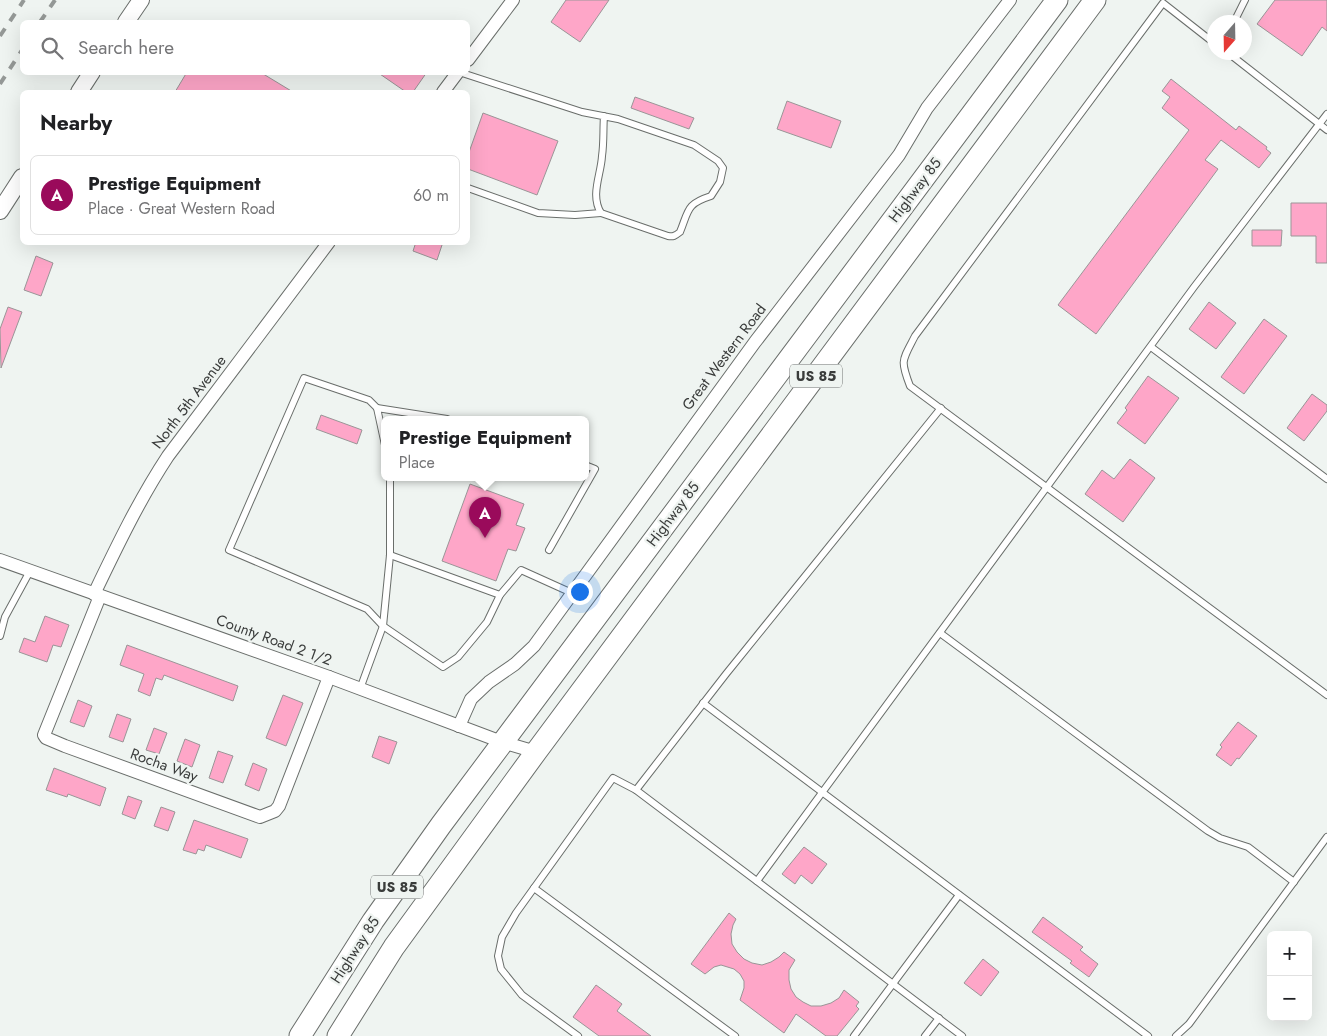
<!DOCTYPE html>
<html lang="en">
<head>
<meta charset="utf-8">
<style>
	body { margin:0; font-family:Jost,sans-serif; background:#f2f2f2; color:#202124 }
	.controls { position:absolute; right:15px; bottom:15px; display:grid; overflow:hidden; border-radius:8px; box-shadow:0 5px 20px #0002 }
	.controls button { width:45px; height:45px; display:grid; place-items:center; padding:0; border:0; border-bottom:1px solid #e0e0e0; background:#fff; color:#202124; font:25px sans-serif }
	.compass { position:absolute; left:1207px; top:15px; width:45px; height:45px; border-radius:50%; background:#fff; box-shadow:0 5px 20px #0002; rotate:200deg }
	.you { position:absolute; left:579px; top:591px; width:18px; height:18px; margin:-12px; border:4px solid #fff; border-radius:50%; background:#1a73e8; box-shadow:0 0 0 8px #1a73e833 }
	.badge { display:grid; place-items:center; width:32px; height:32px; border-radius:50%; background:#9a0a5b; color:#fff; font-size:16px; font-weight:700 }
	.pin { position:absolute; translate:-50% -41px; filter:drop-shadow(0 1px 2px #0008) }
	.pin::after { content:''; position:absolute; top:26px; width:18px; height:15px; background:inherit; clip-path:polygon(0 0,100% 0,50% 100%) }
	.popup { position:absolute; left:381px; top:416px; width:208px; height:65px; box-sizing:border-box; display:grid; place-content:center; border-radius:8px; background:#fff; filter:drop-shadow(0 1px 4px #0005); font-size:16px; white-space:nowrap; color:#757577 }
	.popup b { font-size:19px; color:#202124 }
	.popup::after { content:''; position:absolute; left:50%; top:100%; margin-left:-10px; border:10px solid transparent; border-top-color:#fff }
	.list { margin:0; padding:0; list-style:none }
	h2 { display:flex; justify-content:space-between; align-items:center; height:65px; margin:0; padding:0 20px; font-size:21px }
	h2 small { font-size:16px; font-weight:400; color:#757577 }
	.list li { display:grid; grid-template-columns:32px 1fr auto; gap:15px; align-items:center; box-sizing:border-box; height:80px; margin:0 10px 10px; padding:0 10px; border:1px solid #e0e0e0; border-radius:8px }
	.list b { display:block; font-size:19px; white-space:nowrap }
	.list p { margin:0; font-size:16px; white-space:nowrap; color:#757577 }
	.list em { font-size:16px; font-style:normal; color:#757577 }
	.icon { flex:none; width:28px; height:28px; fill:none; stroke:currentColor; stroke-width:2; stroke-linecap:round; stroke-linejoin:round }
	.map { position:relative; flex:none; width:1327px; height:1036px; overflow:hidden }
	.search { position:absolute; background:#fff; box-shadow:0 5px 20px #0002; left:20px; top:20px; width:450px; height:55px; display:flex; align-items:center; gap:12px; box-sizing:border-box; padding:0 18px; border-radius:8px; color:#757577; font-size:19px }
	.panel { position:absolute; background:#fff; box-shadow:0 5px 20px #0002; left:20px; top:90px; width:450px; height:155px; border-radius:8px }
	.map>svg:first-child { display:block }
	.building { fill:#fea6c8; stroke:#9a9597 }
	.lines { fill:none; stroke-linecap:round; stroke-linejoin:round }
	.service-casing { stroke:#6a6e6b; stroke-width:8 }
	.minor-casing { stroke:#6a6e6b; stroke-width:14 }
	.tertiary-casing { stroke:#6a6e6b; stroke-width:18 }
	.trunk-casing { stroke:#6a6e6b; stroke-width:23 }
	.service { stroke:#fff; stroke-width:6 }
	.minor { stroke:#fff; stroke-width:12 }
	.tertiary { stroke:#fff; stroke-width:16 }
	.trunk { stroke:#fff; stroke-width:21 }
	.rail { stroke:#949896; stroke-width:4; stroke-dasharray:9 9; stroke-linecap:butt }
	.labels { text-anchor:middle; stroke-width:4.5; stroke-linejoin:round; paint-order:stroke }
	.shield { fill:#eff4f1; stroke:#707372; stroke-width:1 }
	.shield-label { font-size:14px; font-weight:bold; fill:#3a3c3b }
	.street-label { font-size:15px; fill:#3a3c3b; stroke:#eff4f1 }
</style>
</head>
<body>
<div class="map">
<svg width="1327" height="1036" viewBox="0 0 1327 1036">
	<rect width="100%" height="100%" fill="#eff4f1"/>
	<!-- building -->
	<g class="building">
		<path d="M566,0H609L580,42L551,22Z"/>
		<path d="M1275,0H1327V31L1322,27L1302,56L1257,24Z"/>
		<path d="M187,72H260L293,92H175Z"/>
		<path d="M377,72H427L413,92H406Z"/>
		<path d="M1171,79L1236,130L1239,126L1267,147L1266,149L1271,153L1259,168L1221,140L1205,160L1218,169L1096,334L1058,305L1189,130L1162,108L1170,97L1162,91Z"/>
		<path d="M635,97L694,118L689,129L631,108Z"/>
		<path d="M787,101L841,121L831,148L777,129Z"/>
		<path d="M483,113L558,141L537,195L468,169V155Z"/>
		<path d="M1291,203H1327V263H1316V236H1291Z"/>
		<path d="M1252,230H1282L1281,246H1252Z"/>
		<path d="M416,242H443L437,260L413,251Z"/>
		<path d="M36,256L53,263L41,296L24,290Z"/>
		<path d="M1209,302L1236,323L1216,349L1189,329Z"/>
		<path d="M8,307L22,312L1,368L0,329Z"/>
		<path d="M1264,319L1287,336L1244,394L1221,377Z"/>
		<path d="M1148,376L1179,398L1145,444L1117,423L1127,410L1125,408Z"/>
		<path d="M1312,394L1327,405V411L1304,441L1287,428Z"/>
		<path d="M321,415L362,430L357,444L316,429Z"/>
		<path d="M1130,459L1155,478L1123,522L1085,494L1102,470L1114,479Z"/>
		<path d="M470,484L524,504L516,525L525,528L516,551L508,549L496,581L442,561Z"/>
		<path d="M45,616L69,625L61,647L53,645L47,662L19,652L24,638L35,642Z"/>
		<path d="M127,645L238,686L233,701L164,675L162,680L156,678L150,696L138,691L144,674L120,665Z"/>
		<path d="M283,695L303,703L286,746L266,738Z"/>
		<path d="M78,700L92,706L84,727L70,722Z"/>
		<path d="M117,714L131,719L123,742L109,737Z"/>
		<path d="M1238,722L1257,736L1239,759L1237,758L1231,766L1216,755L1222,747L1220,745Z"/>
		<path d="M154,728L167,733L159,754L146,750Z"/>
		<path d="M379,736L397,742L389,764L372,757Z"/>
		<path d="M185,739L200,745L192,767L177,761Z"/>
		<path d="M218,751L233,756L223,783L209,778Z"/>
		<path d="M253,763L267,769L259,791L245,785Z"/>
		<path d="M54,768L106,788L100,806L68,794L67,797L46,790Z"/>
		<path d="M128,796L142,801L135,819L122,814Z"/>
		<path d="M161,807L175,812L168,831L154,826Z"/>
		<path d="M194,820L248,839L241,858L206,845L204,851L198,849L196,854L183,850Z"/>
		<path d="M804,847L827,864L812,884L801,875L795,884L782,874Z"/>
		<path d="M729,913L736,919L733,925L731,934L732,944L737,952L744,959L752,963L762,965L771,962L779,957L784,952L795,960L789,970V980L791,989L796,997L803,1002L811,1006H821L831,1003L839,998L844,990L859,1002L856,1006L859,1009L837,1036H826L796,1014L784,1033L740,1000L744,988V981L740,974L734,969L721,965L714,967L705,974L691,964Z"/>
		<path d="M1043,917L1083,947L1080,950L1098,964L1089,977L1070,963L1072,961L1032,932Z"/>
		<path d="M983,959L999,972L981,996L964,983Z"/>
		<path d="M596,985L622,1004L617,1011L651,1036H599L573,1017Z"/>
	</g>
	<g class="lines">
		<defs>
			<g id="service">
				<path d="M1234,22L1245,0"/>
				<path d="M1214,43L1163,3L915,336C902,361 900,360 910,386L1327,695"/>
				<path d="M1227,52L1327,130"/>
				<path d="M459,72L582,112L618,119L694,145L718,161L723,168L720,182L711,196C686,204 689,210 680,232C675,236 673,237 668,236L601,213C590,195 601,175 602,156C604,142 603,129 604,116"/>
				<path d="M468,188L538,213L575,215L601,213"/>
				<path d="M1151,347L1327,479"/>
				<path d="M377,408L369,400L304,378L229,550L367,609L383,626L443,667L458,657L487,622L500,595L521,570L572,593"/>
				<path d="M385,445L377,408L447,419"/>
				<path d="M549,550L595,469L585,465"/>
				<path d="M390,555L500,595"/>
				<path d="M940,633L1208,831L1220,838L1248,847L1294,882"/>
				<path d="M0,636L5,617L30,571"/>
				<path d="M360,689L383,626L390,555V477"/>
				<path d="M703,703L1148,1036"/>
				<path d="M636,790L726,674L941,408"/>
				<path d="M757,881L1194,287L1327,114"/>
				<path d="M534,888L735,1036"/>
				<path d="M578,1036L522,995L501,969L498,956L502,937L516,913L613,778L636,790L962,1036"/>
				<path d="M854,1036L959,895"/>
				<path d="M925,1036L939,1018"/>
				<path d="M1176,1036L1189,1024L1327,837"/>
			</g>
			<g id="minor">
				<path d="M468,60L513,0"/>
				<path d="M443,92L458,72"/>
				<path d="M0,560L329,677L502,742L536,752"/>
				<path d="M94,594C117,546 139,500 168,456L329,242"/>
				<path d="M100,596L44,735L46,738L65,746L260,817L275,811L279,806L329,677"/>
				<path d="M459,726L471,699L489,682L515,664L534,646L755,342L899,155L927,108L1010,0"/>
			</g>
			<g id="tertiary">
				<path d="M126,22L141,0"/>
				<path d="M79,92L92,72"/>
				<path d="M0,211L22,177"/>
			</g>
			<g id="trunk">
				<path d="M300,1036L373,921L441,825L1057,0"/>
				<path d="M338,1036L394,947L536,752L1095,0"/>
			</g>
		</defs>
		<!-- service casing -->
		<use href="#service" class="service-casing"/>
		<!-- minor casing -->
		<use href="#minor" class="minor-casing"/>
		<!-- tertiary casing -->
		<use href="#tertiary" class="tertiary-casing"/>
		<!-- trunk casing -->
		<use href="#trunk" class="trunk-casing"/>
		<!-- service -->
		<use href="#service" class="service"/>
		<!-- minor -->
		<use href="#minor" class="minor"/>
		<!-- tertiary -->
		<use href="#tertiary" class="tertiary"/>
		<!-- trunk -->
		<use href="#trunk" class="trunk"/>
		<!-- rail -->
		<g class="rail">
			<path d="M40,22L55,0"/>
			<path d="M0,36L24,0"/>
			<path d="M0,84L22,50"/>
		</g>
	</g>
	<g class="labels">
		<!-- shield labels -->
		<g class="shield">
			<rect x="790" y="364.5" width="52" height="23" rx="4"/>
			<rect x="371" y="875.5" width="52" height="23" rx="4"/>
		</g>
		<g class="shield-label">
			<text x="816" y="381">US 85</text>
			<text x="397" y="892">US 85</text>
		</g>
		<!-- street labels -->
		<g class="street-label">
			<text transform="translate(915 190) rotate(-53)" y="5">Highway 85</text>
			<text transform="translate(724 357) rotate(-53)" y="5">Great Western Road</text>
			<text transform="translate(189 402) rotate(-53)" y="5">North 5th Avenue</text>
			<text transform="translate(673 514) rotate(-53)" y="5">Highway 85</text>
			<text transform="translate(274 640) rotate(20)" y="5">County Road 2 1/2</text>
			<text transform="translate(164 765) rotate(20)" y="5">Rocha Way</text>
			<text transform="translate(355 950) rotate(-57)" y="5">Highway 85</text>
		</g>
	</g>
</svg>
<div class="controls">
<button>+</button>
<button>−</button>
</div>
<svg class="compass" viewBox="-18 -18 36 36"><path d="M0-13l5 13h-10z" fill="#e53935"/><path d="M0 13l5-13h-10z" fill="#757577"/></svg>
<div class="you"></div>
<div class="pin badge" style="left:485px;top:538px">A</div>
<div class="popup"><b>Prestige Equipment</b>Place</div>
<div class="search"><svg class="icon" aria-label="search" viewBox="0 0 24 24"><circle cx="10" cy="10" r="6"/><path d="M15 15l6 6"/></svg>Search here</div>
<section class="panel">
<h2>Nearby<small></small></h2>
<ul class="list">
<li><span class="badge">A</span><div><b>Prestige Equipment</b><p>Place · Great Western Road</p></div><em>60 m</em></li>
</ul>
</section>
</div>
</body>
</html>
